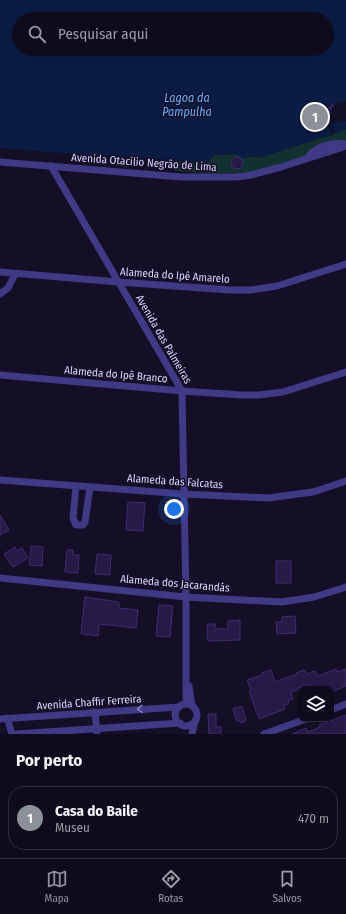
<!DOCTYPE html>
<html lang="pt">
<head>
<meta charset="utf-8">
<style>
	body { margin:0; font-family:"Fira Sans Condensed",sans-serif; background:#181425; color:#f1f3f6 }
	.controls { position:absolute; right:12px; bottom:12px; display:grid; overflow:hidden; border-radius:8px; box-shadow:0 4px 16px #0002 }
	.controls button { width:36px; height:36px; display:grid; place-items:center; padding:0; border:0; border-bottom:1px solid #2f2b3b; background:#0f0b1c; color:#f1f3f6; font:20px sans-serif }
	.you { position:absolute; left:174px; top:509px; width:14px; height:14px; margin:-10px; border:3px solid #fff; border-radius:50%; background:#1a73e8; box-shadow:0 0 0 6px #1a73e833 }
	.badge { display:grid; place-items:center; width:26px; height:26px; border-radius:50%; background:#8c9099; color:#fff; font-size:13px; font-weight:700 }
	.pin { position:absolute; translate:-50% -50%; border:2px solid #fff; box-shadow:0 1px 4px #0006 }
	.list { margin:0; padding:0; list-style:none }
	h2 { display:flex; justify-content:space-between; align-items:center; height:52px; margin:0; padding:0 16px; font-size:17px }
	h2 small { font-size:13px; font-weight:400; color:#9b9ba3 }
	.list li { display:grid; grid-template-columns:26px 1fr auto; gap:12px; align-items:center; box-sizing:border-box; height:64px; margin:0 8px 8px; padding:0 8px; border:1px solid #2f2b3b; border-radius:16px }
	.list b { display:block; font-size:15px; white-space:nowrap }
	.list p { margin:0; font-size:13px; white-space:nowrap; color:#9b9ba3 }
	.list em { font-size:13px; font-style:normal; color:#9b9ba3 }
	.icon { flex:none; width:22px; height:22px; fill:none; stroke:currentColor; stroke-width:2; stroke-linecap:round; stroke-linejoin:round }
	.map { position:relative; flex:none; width:346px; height:734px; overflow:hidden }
	.search { position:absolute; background:#0f0b1c; box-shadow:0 4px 16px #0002; left:12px; right:12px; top:12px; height:44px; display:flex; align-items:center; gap:10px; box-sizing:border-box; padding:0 14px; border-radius:22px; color:#9b9ba3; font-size:15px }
	.sheet { height:124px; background:#0f0b1c }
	nav { display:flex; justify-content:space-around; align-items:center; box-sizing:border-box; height:56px; border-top:1px solid #2f2b3b; background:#0f0b1c; font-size:11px; color:#9b9ba3 }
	nav a { display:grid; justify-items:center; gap:2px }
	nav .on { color:#8c9099 }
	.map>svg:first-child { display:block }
	.green { fill:#123030 }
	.water { fill:#0a1c44; fill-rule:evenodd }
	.building { fill:#261b47; stroke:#3e2c73 }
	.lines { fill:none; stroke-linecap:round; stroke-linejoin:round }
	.minor { stroke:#403985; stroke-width:7 }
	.oneway { stroke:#867fbc }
	.labels { text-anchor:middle; stroke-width:3; stroke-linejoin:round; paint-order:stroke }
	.street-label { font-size:11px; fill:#dbd4ff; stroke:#140f26 }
	.water-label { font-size:12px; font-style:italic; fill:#62afff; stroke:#140f26 }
</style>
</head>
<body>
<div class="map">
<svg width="346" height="734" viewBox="0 0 346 734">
	<rect width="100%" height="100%" fill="#140f26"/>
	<!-- green -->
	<path class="green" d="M346,129V144L260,170L239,173H206L174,171L176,161L208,162L214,155L238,154L242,158L258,156L331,135L335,133Z"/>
	<!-- water -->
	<g class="water">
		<path d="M0,0H346V101L331,104L321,109L308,110L301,117C302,126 310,138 321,131C323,129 326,126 328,123L331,135L259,158L258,156L242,158L238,154L214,155L208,162L99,156L0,148ZM19,19H327V49H19Z"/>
		<path d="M346,121V129L335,133L331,123Z"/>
	</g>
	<!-- building -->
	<g class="building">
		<path d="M334,103L323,127L319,131L312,132L305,128L303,121L305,115L308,112L315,110L324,111Z"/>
		<circle cx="237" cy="163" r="6"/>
		<path d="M128,502L145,503L143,531L126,530Z"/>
		<path d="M0,515L9,530L0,535Z"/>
		<path d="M31,546L43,547L42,566L29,565Z"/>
		<path d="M15,547L17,551L22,548L28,558L13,567L4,554Z"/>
		<path d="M67,550H73V555H79L78,573L65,572Z"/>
		<path d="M97,554L111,555L110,575L95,574Z"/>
		<rect x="276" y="561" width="15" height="22"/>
		<path d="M85,597L119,602V608L138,610L136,628L99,624L98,636L81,634Z"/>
		<path d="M159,605L173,606L170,637L156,636Z"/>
		<path d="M295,616L296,633L277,634L276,622H282V617Z"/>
		<path d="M240,620V640L208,641L207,624H215L216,629H228V621Z"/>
		<path d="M336,669L337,672L346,669V686L331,692V689H313L309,684L299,688V689L291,692L293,699L288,701L289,704L284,705L285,709L259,719L249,691L251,690L247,680L262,675V673L271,670L275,682L297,674L296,673L304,670L306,674L315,671L318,676Z"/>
		<path d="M242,706L246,721L241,723L240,721H237L236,720L233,709Z"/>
		<path d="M208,714H216V727H221V734H209Z"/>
		<path d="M346,715V734H292L306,728L308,732L320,727L319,725Z"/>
	</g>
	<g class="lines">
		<!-- minor -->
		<g class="minor">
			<path d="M307,158C316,146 331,142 346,144"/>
			<path d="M0,162L181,177H237L251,175L281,167L346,146"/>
			<path d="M51,166L182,391L186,597V704"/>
			<path d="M0,272L118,282L230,290H251L277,286L346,264"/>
			<path d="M0,294L8,288L15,274"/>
			<path d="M0,375L182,391L242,395H259L283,392L346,372"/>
			<path d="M0,480L184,494L268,498L313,492L346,481"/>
			<path d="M76,486L73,518L76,525H83L85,522L90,487"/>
			<path d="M0,578L186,597L282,602L314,597L346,587"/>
			<path d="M189,686L192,706"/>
			<circle cx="186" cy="715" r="11"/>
			<path d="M331,710L346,704"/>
			<path d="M95,712L97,734"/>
			<path d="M7,718L12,734"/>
			<path d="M0,719L179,707"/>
			<path d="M17,734L180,723"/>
			<path d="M192,734L195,721"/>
			<path d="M264,734L306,719"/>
		</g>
	</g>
	<!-- one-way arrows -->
	<defs><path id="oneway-chevron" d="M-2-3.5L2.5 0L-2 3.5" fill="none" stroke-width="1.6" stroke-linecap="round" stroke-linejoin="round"/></defs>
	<use class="oneway" href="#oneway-chevron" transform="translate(140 709) rotate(176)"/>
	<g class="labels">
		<!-- street labels -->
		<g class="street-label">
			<text transform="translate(144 162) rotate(4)" y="4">Avenida Otacílio Negrão de Lima</text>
			<text transform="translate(175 275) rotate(4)" y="4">Alameda do Ipê Amarelo</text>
			<text transform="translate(164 339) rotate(60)" y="4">Avenida das Palmeiras</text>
			<text transform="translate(116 374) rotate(5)" y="4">Alameda do Ipê Branco</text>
			<text transform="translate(175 481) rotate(4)" y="4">Alameda das Falcatas</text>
			<text transform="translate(175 583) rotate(5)" y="4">Alameda dos Jacarandás</text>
			<text transform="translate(89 702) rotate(-4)" y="4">Avenida Chaffir Ferreira</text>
		</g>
		<!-- water labels -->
		<g class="water-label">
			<text x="187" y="102">Lagoa da<tspan x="187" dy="14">Pampulha</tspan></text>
		</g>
	</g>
</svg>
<div class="controls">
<button><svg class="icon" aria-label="layers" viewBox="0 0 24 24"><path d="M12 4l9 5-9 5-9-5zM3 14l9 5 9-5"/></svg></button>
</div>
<div class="you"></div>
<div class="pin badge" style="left:315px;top:117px">1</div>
<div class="search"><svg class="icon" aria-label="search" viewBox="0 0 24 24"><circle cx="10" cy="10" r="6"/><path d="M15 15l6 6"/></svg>Pesquisar aqui</div>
</div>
<section class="sheet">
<h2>Por perto<small></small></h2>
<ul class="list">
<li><span class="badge">1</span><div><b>Casa do Baile</b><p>Museu</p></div><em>470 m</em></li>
</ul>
</section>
<nav>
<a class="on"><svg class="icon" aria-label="map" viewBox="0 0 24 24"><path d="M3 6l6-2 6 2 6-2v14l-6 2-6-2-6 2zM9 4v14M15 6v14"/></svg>Mapa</a>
<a><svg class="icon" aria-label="directions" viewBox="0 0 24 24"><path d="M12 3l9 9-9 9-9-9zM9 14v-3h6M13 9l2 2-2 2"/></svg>Rotas</a>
<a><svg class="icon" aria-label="saved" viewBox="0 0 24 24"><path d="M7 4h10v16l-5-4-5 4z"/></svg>Salvos</a>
</nav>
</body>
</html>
